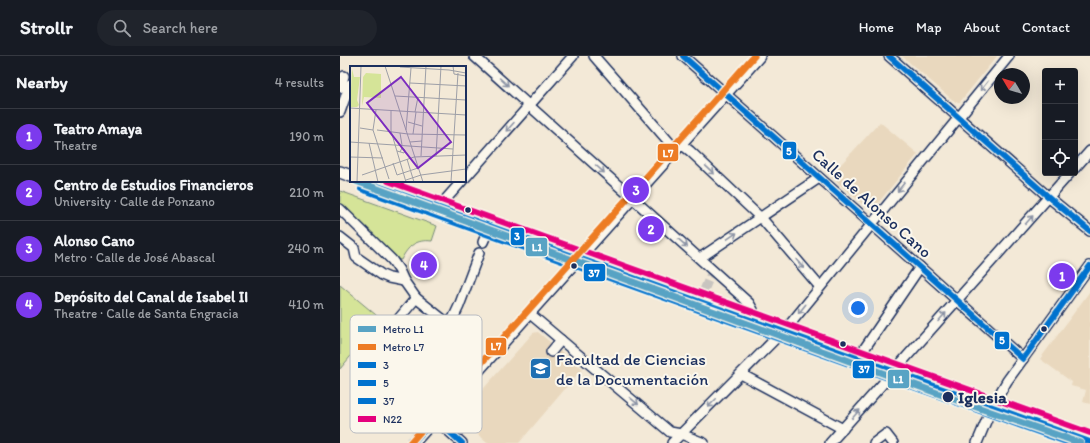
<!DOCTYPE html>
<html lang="en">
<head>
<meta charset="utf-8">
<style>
	body { margin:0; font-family:Itim,sans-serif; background:#20242c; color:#f1f3f6 }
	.controls { position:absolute; right:12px; top:12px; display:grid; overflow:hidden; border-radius:4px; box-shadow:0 4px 16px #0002 }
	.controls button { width:36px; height:36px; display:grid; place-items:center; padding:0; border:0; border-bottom:1px solid #363941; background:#171b24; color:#f1f3f6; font:20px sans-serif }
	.compass { position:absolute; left:654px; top:12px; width:36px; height:36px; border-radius:50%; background:#171b24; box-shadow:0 4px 16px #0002; rotate:308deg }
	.you { position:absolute; left:518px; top:252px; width:14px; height:14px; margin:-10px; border:3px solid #fff; border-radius:50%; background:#1a73e8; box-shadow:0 0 0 6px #1a73e833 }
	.badge { display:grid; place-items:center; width:26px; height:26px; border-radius:50%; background:#7c3aed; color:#fff; font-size:13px; font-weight:700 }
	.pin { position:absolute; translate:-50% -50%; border:2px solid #fff; box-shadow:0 1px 4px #0006 }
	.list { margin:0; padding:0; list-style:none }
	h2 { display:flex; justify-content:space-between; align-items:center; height:52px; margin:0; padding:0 16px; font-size:17px }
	h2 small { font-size:13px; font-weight:400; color:#9ea1a6 }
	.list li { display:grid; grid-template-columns:26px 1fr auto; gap:12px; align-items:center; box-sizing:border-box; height:56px; padding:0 16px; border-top:1px solid #363941 }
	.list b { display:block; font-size:15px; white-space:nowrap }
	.list p { margin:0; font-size:13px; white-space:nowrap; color:#9ea1a6 }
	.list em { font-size:13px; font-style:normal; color:#9ea1a6 }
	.icon { flex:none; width:22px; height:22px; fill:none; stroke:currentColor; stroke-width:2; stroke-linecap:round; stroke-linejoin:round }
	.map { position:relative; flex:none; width:750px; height:387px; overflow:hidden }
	header { display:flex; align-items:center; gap:24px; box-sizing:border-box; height:56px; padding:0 20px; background:#171b24; border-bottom:1px solid #363941 }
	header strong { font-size:19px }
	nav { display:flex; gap:22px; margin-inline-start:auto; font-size:14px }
	.search { width:280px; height:36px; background:#20242c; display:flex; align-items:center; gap:10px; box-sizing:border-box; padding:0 14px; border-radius:22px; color:#9ea1a6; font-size:15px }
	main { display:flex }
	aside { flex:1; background:#171b24 }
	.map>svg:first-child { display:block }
	.built { fill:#e9d8be }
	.green { fill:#d5e498; stroke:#788a7b }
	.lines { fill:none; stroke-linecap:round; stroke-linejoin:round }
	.minor-tunnel { stroke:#c8c4bf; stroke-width:9; stroke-dasharray:9 4.5; stroke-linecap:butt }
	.minor-casing { stroke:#1b2f5e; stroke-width:12 }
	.major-casing { stroke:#1b2f5e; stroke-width:14 }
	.minor { stroke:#fbf7ec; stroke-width:9 }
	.major { stroke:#fbf7ec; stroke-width:11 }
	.bus-1-casing { stroke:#fbf7ec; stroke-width:9 }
	.bus-2-casing { stroke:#fbf7ec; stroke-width:9 }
	.bus-3-casing { stroke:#fbf7ec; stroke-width:9 }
	.bus-4-casing { stroke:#fbf7ec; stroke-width:9 }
	.bus-1 { stroke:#0072ce; stroke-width:6 }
	.bus-2 { stroke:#0072ce; stroke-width:6 }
	.bus-3 { stroke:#0072ce; stroke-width:6 }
	.bus-4 { stroke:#e5007d; stroke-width:6 }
	.metro-1-casing { stroke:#fbf7ec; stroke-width:10 }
	.metro-2-casing { stroke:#fbf7ec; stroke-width:10 }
	.metro-1 { stroke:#58a3c4; stroke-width:7 }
	.metro-2 { stroke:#ed7b24; stroke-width:7 }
	.oneway { stroke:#8b93a5 }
	.bus-dot { fill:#1b2f5e; stroke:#fbf7ec; stroke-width:1.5 }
	.labels { text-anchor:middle; stroke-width:4; stroke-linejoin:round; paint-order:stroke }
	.street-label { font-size:17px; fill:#1b2f5e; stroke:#fbf7ec }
	.poi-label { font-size:17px; fill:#1b2f5e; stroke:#fbf7ec; text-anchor:start }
	.stop-label { font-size:17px; font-weight:bold; fill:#1b2f5e; stroke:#fbf7ec; text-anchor:start }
	.inset-road { fill:none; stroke:#9d9fa7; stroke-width:1 }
	.view { fill:#7b2cbf; fill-opacity:0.15; stroke:#7b2cbf; stroke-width:2 }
	.inset-edge { fill:none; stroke:#1b2f5e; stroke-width:2 }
	.key { fill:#fbf7ec; stroke:#b8bbc1; stroke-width:1 }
	.key-label { font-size:11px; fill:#1b2f5e }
	.line-badge { stroke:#fbf7ec; stroke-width:1.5 }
	.badge-label { font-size:11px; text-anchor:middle; font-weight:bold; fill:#fff }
</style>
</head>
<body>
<header>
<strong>Strollr</strong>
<div class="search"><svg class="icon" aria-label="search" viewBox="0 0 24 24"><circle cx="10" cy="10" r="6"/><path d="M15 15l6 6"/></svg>Search here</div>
<nav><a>Home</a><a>Map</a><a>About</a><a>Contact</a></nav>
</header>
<main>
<aside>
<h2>Nearby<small>4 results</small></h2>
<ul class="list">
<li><span class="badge">1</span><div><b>Teatro Amaya</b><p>Theatre</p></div><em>190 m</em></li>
<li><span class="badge">2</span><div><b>Centro de Estudios Financieros</b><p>University · Calle de Ponzano</p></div><em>210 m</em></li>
<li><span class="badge">3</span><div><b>Alonso Cano</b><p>Metro · Calle de José Abascal</p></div><em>240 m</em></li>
<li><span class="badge">4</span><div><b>Depósito del Canal de Isabel II</b><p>Theatre · Calle de Santa Engracia</p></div><em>410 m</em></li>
</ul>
</aside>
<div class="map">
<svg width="750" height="387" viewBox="0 0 750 387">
	<rect width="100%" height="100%" fill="#f3e9d7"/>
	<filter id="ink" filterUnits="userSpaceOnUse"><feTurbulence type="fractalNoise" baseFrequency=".025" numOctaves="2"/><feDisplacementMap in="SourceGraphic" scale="8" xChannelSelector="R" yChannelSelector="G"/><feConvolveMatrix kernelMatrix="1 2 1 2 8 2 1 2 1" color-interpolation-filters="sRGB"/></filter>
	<g filter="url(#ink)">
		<!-- built -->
		<g class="built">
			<path d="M562,0H657L620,46H615Z"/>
			<path d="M540,66L578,98L534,152H527L490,120Z"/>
			<path d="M750,235V348L743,346L746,334L731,330L732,326L700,303Z"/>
			<path d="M198,276L242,313L179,387H147L121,363L120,359L193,277Z"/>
		</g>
		<!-- green -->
		<g class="green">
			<path d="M0,135L97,170L92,185C76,183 68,190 61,204L57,203L0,148Z"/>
			<path d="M0,229L36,259L37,264L39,266L0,313Z"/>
		</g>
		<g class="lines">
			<!-- minor-tunnel -->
			<path class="minor-tunnel" d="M359,246L373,213"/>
			<defs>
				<g id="minor">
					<path d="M134,0L409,247L413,254L410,264"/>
					<path d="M254,0L336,94"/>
					<path d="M343,0L683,303"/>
					<path d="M549,0L712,144L750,175"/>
					<path d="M0,32L4,20"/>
					<path d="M0,56L10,28L11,29"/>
					<path d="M341,88L350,95L423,164L480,231"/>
					<path d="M735,112L750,95"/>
					<path d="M125,122L233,0"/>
					<path d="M98,152L122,125"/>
					<path d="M0,153L52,204L59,214L64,225L76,242"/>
					<path d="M0,181L14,192L16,201L42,219L49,222L64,225"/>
					<path d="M143,186L150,170"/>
					<path d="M360,202L479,122"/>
					<path d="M189,257L330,376L341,378L364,387"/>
					<path d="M110,269L76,242L31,296L57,318L61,320L80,316L104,287L110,269L119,250L139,197"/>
					<path d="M211,296L221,284"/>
					<path d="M518,302L580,211"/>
					<path d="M401,318L503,373"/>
					<path d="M95,363L122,387"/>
					<path d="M332,387L451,267L669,0"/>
					<path d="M490,387L730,117"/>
					<path d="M534,387L546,378L553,387"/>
					<path d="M637,387L652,351L667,325L750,210"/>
				</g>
				<g id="major">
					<path d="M0,116L11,120"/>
					<path d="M24,125L750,386"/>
					<path d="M73,387L419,0"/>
				</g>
			</defs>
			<!-- minor casing -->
			<use href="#minor" class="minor-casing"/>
			<!-- major casing -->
			<use href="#major" class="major-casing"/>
			<!-- minor -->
			<use href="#minor" class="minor"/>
			<!-- major -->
			<use href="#major" class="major"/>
			<defs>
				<g id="bus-1">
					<path d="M24,125L750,386"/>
					<path d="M73,387L95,363L122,387"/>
				</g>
				<g id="bus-2">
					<path d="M343,0L683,303L750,210"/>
					<path d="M549,0L712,144L750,175"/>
				</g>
				<path id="bus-3" d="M21,133L729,387"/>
				<path id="bus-4" d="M48,125L750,377"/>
			</defs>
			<!-- bus-1 casing -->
			<use href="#bus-1" class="bus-1-casing"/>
			<!-- bus-2 casing -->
			<use href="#bus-2" class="bus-2-casing"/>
			<!-- bus-3 casing -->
			<use href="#bus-3" class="bus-3-casing"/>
			<!-- bus-4 casing -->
			<use href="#bus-4" class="bus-4-casing"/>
			<!-- bus-1 -->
			<use href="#bus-1" class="bus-1"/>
			<!-- bus-2 -->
			<use href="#bus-2" class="bus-2"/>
			<!-- bus-3 -->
			<use href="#bus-3" class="bus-3"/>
			<!-- bus-4 -->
			<use href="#bus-4" class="bus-4"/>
			<defs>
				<path id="metro-1" d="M16,125L608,341L740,387"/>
				<path id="metro-2" d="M70,387L414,0"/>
			</defs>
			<!-- metro-1 casing -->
			<use href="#metro-1" class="metro-1-casing"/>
			<!-- metro-2 casing -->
			<use href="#metro-2" class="metro-2-casing"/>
			<!-- metro-1 -->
			<use href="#metro-1" class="metro-1"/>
			<!-- metro-2 -->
			<use href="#metro-2" class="metro-2"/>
		</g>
		<!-- one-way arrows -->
		<defs><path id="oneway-shaft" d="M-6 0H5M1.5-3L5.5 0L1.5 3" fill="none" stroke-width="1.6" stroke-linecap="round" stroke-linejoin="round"/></defs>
		<g class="oneway">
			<use href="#oneway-shaft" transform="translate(164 26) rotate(42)"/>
			<use href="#oneway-shaft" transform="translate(644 30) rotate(129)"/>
			<use href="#oneway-shaft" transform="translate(170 71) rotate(132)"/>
			<use href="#oneway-shaft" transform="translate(260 113) rotate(42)"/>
			<use href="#oneway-shaft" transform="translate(370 114) rotate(43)"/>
			<use href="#oneway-shaft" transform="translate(561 131) rotate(129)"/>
			<use href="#oneway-shaft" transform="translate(689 164) rotate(-48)"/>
			<use href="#oneway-shaft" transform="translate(392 180) rotate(-34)"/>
			<use href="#oneway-shaft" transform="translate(343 187) rotate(41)"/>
			<use href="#oneway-shaft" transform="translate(460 208) rotate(50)"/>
			<use href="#oneway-shaft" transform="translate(462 253) rotate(129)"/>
			<use href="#oneway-shaft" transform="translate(602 261) rotate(-48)"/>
			<use href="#oneway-shaft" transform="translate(294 345) rotate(40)"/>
			<use href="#oneway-shaft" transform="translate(372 347) rotate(135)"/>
			<use href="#oneway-shaft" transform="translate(516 358) rotate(-48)"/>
		</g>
	</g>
	<!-- icons -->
	<defs>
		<symbol id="university-square" viewBox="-11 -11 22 22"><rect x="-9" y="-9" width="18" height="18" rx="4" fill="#1f6fb2" stroke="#fbf7ec"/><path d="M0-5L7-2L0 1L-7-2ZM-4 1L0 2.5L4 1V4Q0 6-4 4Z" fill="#fff"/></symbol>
	</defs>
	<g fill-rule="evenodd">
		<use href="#university-square" x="188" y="300" width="25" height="25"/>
	</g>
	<!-- markers -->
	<g class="bus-dot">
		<circle cx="128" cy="154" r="3.5"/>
		<circle cx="234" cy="210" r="3.5"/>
		<circle cx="704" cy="273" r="3.5"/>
		<circle cx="503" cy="288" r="3.5"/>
		<circle cx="608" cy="341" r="6"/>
	</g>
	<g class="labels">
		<!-- street labels -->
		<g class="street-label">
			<text transform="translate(532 147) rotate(42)" y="6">Calle de Alonso Cano</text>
		</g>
		<!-- poi labels -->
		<g class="poi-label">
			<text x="216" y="309">Facultad de Ciencias<tspan x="216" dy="20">de la Documentación</tspan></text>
		</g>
		<!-- stop labels -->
		<g class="stop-label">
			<text x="618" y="347">Iglesia</text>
		</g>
	</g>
	<!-- overview -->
	<g transform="translate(10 10)">
		<rect width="116" height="116" fill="#f3e9d7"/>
		<path d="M2,3L4,11H10L7,34L9,39L7,41H0ZM16,7L31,8V32L14,31L12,40L13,11Z" fill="#d5e498"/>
		<path class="inset-road" d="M35,0L73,116M103,0L104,8L116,10M50,1L99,4L116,7M60,17L116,20M45,30L116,34M0,42L116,49M26,44L23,64L39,113M41,45V65L56,116M65,46L68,31M58,56L72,60M10,62L23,64M27,64L58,68L116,69M56,64L61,2M50,67L52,79M63,68L66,46M0,76L103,83M60,76L72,75M19,77L28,116M47,85L54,87L55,84L52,82L50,86M71,90L76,0M86,90L91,0M0,91L33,92M57,93L64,116M43,97L47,109M12,109L64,91L116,89M47,109L68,102M56,114L71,109L116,103M7,116L11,0M101,116L108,7"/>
		<path class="view" d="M51,11L101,76L68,102L17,37Z"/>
		<rect width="116" height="116" class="inset-edge"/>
	</g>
	<!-- legend -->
	<rect x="10" y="259" width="132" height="118" rx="6" class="key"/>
	<rect x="18" y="270" width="18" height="6" fill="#58a3c4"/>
	<rect x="18" y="288" width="18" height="6" fill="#ed7b24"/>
	<rect x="18" y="306" width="18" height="6" fill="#0072ce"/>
	<rect x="18" y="324" width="18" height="6" fill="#0072ce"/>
	<rect x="18" y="342" width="18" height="6" fill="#0072ce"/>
	<rect x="18" y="360" width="18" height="6" fill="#e5007d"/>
	<g class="key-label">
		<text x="43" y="277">Metro L1</text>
		<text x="43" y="295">Metro L7</text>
		<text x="43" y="313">3</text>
		<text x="43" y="331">5</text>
		<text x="43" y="349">37</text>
		<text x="43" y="367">N22</text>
	</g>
	<g class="line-badge">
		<rect x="442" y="85" width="15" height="19" rx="4" fill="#0072ce"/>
		<rect x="317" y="87" width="22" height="19" rx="4" fill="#ed7b24"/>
		<rect x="170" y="171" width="15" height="19" rx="4" fill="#0072ce"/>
		<rect x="185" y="181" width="23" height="20" rx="4" fill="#58a3c4"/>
		<rect x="243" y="207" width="23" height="19" rx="4" fill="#0072ce"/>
		<rect x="654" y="275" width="16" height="19" rx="4" fill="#0072ce"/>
		<rect x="145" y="281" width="22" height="19" rx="4" fill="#ed7b24"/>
		<rect x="512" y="304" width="23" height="19" rx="4" fill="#0072ce"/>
		<rect x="547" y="313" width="23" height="20" rx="4" fill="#58a3c4"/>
	</g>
	<g class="badge-label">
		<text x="449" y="99">5</text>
		<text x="328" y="101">L7</text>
		<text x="177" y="184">3</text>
		<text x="197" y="195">L1</text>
		<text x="254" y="221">37</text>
		<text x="662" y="288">5</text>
		<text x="156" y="294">L7</text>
		<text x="524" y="317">37</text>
		<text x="558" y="327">L1</text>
	</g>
</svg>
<div class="controls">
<button>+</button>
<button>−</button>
<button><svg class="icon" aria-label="locate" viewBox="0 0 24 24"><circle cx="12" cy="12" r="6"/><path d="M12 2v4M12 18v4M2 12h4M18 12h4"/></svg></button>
</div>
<svg class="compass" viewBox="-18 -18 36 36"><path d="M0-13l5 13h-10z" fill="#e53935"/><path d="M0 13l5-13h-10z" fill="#9ea1a6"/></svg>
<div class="you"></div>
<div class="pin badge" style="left:722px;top:220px">1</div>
<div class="pin badge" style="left:311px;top:173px">2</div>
<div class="pin badge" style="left:296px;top:134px">3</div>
<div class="pin badge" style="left:84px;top:209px">4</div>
</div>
</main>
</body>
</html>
